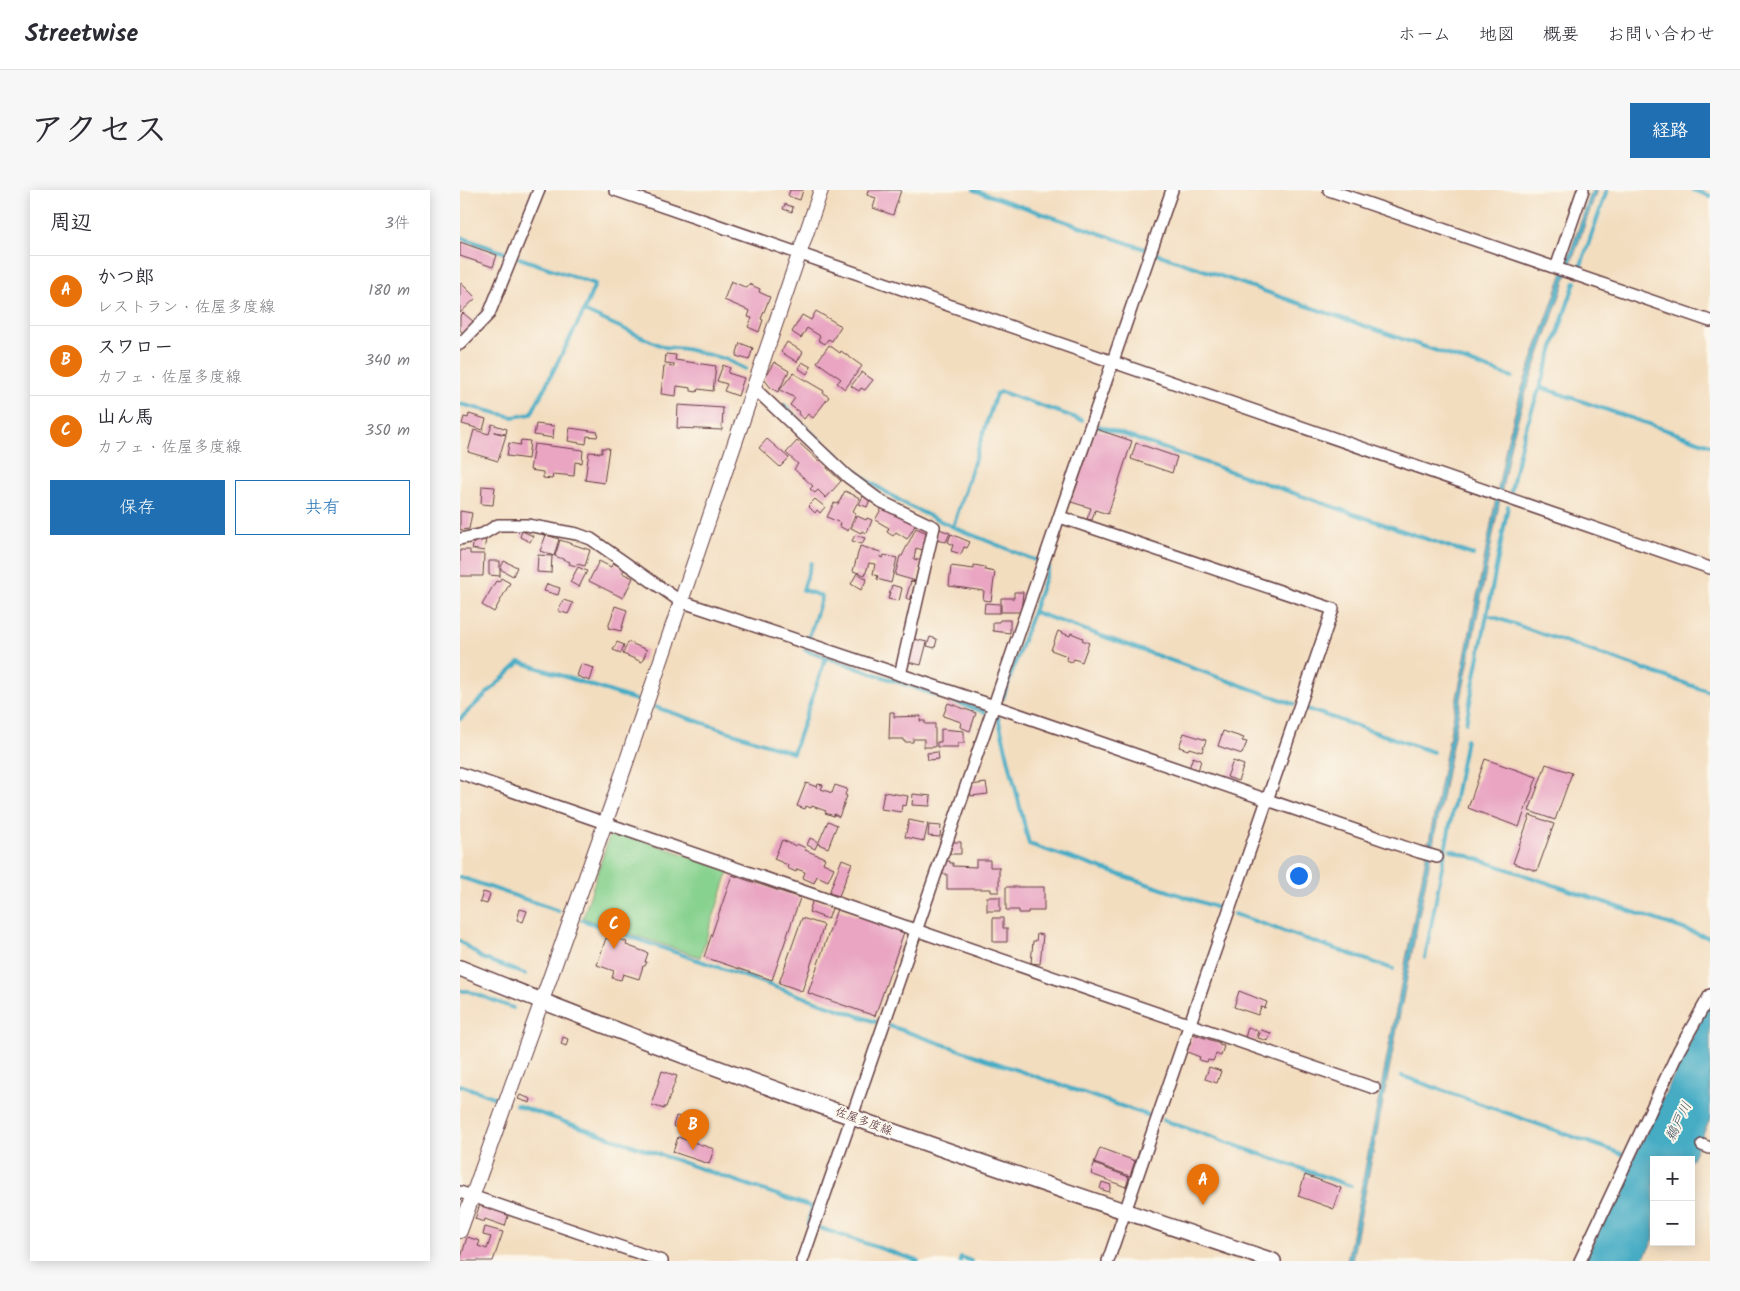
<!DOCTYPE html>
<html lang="ja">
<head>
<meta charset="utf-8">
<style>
	body { margin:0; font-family:Kalam,"Klee One",sans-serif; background:#f7f7f7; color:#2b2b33 }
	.controls { position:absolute; right:15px; bottom:15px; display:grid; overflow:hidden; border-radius:0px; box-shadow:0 2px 12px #0003 }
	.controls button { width:45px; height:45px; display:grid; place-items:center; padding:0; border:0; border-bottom:1px solid #e1e1e2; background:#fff; color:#2b2b33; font:25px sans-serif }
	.you { position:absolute; left:838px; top:685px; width:18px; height:18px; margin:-12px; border:4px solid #fff; border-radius:50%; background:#1a73e8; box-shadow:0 0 0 8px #1a73e833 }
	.badge { display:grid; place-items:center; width:32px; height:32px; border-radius:50%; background:#1f6fb2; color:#fff; font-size:16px; font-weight:700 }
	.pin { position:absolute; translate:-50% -41px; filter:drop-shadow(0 1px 2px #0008) }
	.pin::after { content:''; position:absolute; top:26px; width:18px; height:15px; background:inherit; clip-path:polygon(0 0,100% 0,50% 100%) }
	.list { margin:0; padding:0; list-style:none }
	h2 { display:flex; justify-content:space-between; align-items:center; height:65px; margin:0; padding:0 20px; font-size:21px }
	h2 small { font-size:16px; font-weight:400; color:#7c7c81 }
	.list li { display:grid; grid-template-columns:32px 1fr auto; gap:15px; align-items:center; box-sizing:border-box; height:70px; padding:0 20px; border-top:1px solid #e1e1e2 }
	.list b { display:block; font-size:19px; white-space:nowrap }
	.list p { margin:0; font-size:16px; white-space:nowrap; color:#7c7c81 }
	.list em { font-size:16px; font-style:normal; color:#7c7c81 }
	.actions { display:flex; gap:10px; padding:15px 20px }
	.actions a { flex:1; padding:11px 0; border:1px solid #1f6fb2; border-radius:0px; text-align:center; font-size:18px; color:#1f6fb2 }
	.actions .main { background:#1f6fb2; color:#fff }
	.map { position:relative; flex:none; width:1250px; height:1071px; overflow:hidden; border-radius:0px }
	header { display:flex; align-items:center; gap:30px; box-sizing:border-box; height:70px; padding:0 25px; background:#fff; border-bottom:1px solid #e1e1e2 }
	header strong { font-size:24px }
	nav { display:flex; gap:28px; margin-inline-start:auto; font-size:18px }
	.intro { display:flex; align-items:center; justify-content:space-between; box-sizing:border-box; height:120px; padding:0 30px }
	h1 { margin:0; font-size:35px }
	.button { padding:12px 22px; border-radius:0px; background:#1f6fb2; color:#fff; font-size:18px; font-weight:700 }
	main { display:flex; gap:30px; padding:0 30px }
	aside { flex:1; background:#fff; border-radius:0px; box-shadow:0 2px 12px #0003 }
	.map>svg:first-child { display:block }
	.green { fill:#88d28f; stroke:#69785d }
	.water { fill:#44acc4; stroke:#476678 }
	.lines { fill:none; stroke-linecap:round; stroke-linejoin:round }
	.stream { stroke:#44acc4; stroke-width:4 }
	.building { fill:#e9a5c2 }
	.minor-casing { stroke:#633c41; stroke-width:14 }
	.tertiary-casing { stroke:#633c41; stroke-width:16 }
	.secondary-casing { stroke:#633c41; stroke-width:18 }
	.minor { stroke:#fff; stroke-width:11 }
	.tertiary { stroke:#fff; stroke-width:14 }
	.secondary { stroke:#fff; stroke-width:15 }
	.labels { text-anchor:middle; stroke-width:4; stroke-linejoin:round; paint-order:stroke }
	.street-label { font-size:12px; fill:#4a1f2b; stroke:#fbf7ec }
	.water-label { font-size:14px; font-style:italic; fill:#485768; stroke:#fbf7ec }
</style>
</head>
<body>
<header>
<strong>Streetwise</strong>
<nav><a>ホーム</a><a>地図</a><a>概要</a><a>お問い合わせ</a></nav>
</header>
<div class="intro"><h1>アクセス</h1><a class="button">経路</a></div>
<main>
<aside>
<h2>周辺<small>3件</small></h2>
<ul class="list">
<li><span class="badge" style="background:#e8710a">A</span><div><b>かつ郎</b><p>レストラン · 佐屋多度線</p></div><em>180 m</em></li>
<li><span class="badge" style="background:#e8710a">B</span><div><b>スワロー</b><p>カフェ · 佐屋多度線</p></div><em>340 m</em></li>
<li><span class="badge" style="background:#e8710a">C</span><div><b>山ん馬</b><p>カフェ · 佐屋多度線</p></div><em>350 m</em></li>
</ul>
<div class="actions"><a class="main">保存</a><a>共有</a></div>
</aside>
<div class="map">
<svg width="1250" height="1071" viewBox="0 0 1250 1071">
	<rect width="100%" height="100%" fill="#fbf7ec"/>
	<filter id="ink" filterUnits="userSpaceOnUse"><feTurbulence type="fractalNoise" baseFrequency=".02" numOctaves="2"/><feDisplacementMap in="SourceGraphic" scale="10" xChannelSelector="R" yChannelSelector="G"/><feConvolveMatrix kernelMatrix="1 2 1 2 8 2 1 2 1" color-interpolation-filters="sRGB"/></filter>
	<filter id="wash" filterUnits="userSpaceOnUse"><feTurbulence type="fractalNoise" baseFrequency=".0096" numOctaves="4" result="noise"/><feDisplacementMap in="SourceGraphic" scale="20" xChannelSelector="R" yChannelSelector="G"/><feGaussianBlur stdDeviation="1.12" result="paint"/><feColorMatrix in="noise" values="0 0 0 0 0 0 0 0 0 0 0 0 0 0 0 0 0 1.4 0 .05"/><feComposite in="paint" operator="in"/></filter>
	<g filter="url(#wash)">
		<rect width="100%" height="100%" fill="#f3ddbf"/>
		<!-- green -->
		<path class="green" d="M156,641L269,680L240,767L123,728L150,644Z"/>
		<!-- water -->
		<g class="water">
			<path d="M1132,0H1137L1066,202L1051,253L892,1071H887L1047,252L1061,201Z"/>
			<path d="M1250,811V929L1231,971L1194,970V1049L1182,1071H1124Z"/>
		</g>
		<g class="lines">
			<!-- stream -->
			<g class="stream">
				<path d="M514,0L685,59"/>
				<path d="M1233,0L1250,6"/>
				<path d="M0,47L48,64"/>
				<path d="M697,64L1052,187"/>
				<path d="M59,68L135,94L124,121"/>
				<path d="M1120,78L1147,0"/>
				<path d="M1080,197L1250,255"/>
				<path d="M0,214L53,227L71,224L124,121L204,157L226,159L265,169L285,179"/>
				<path d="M324,215L347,239L408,291L447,315L493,337L577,371"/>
				<path d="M639,236L1013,365"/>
				<path d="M1051,301L1062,250L1115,92"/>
				<path d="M493,337L536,204L541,202L622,230"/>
				<path d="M574,422L834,514"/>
				<path d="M1031,426L1250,502"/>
				<path d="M349,447L362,406L343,400L351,373"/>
				<path d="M345,460L525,522"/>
				<path d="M543,508L589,376L585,375"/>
				<path d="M195,517L333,563L366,467"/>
				<path d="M844,518L973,562"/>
				<path d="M538,527L569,654L764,720"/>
				<path d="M0,529L60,472L176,510"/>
				<path d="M1006,533L1048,316"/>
				<path d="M991,660L1250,748"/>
				<path d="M0,687L99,721"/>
				<path d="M774,724L933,779"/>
				<path d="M122,730L416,832"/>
				<path d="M0,751L22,768L65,784"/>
				<path d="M965,768L1006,549"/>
				<path d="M0,801H8L53,818"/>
				<path d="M430,836L693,927"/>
				<path d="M942,886L1162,964"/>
				<path d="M0,895L36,908"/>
				<path d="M56,915L352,1017L348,1034"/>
				<path d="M703,930L891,996"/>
				<path d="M360,1038L458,1071"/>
				<path d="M500,1071L501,1067L511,1071"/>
			</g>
		</g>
		<g id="blocks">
			<!-- building -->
			<g class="building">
				<path d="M330,0H343L340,10L328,6Z"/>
				<path d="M408,0H441L433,25L413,18L416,8L407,5Z"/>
				<path d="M325,14L333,17L332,22L323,19Z"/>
				<path d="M0,52L37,65L33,77L0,66Z"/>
				<path d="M271,91L287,98L289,94L300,99L299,102L310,107L301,129L303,130L299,142L288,137L292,128L288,127L290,121L264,110Z"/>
				<path d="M1,93L16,108L0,123V95Z"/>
				<path d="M356,121L381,136L372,151L368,149L365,154L358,150L360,146L347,138L341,148L332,142L342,125L351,130Z"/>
				<path d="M3,123L14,132L4,144L0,140V126Z"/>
				<path d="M327,152L343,162L337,172L321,162Z"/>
				<path d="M280,153L293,158L289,170L276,166Z"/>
				<path d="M369,155L380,163L381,161L402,176L385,199L377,193L381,189L357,172Z"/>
				<path d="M206,164L216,165L215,170L256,176L253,201L238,199L237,202L231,201V198L217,196L216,206L201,204L204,176L214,177V174L205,173Z"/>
				<path d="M314,172L329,181L318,202L311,198L304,189Z"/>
				<path d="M342,172L351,177L347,184L338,178Z"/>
				<path d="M263,175L270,178L268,183L284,188L278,206L264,201L267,194L257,191Z"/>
				<path d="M402,182L413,190L405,200L401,198L399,201L391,196Z"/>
				<path d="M333,183L364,201L363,203L369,207L353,228L348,224L344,229L338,224L339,222L330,215L335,208L320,200Z"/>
				<path d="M218,215L263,218L262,240L217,238Z"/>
				<path d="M9,224L26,229L23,240L2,234L4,227L8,228Z"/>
				<path d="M32,234L47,239L46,244L34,242L46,245L38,271L8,262L14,240L29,244Z"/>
				<path d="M76,234L94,236L93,248L74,245Z"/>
				<path d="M110,238L138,242L137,247L127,246L126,254L108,251Z"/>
				<path d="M636,239L672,251L648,324L635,320L632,330L627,329L631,318L611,312Z"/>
				<path d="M307,249L329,268L320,277L299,258Z"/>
				<path d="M61,250L70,251L68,269L47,266L49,253L60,255Z"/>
				<path d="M337,251L359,271L361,269L368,276L367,278L381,291L366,308L358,300L355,303L350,299L353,296L334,279L338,274L326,263Z"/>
				<path d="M676,253L717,267L712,283L671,269Z"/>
				<path d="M74,254L123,260L122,273L115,272L114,286L93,284L92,289L83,288V282L70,280Z"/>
				<path d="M142,258H149L144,293L125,290L129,262L142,263Z"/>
				<path d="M22,296L35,297L33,315L21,314Z"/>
				<path d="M385,301L400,308L393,321L396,323L388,341L379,336L380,333L367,327L374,313L378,314Z"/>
				<path d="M404,304L411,307L407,317L399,314Z"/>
				<path d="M355,309L365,317L360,323L357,320L355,323L348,316Z"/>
				<path d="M423,316L456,334L447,349L436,342L433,346L427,342L429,338L415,330Z"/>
				<path d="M0,321L12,323L9,339L0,340Z"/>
				<path d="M397,326L406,330L407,328L412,330L407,343L402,341L401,343L391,338Z"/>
				<path d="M456,338L467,343L463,360L456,358L454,369L461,371L456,391L435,385L440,366H442Z"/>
				<path d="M479,339L490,343L486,352L475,350Z"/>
				<path d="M62,341L73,346L70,352L60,347Z"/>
				<path d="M491,344L510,352L507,358L504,357L501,364L491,361L493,355L488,352Z"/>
				<path d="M86,345L99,349L94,366L80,361Z"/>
				<path d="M395,345L405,348L402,354L392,351Z"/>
				<path d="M26,349L24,361L12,359L14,352Z"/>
				<path d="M100,350L130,360L125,376L117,374L116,376L109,374L110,372L95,366Z"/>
				<path d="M400,356L421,362L420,367L423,368L424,365L437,368L431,393L417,389L418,386L413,384L415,374L409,373L405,385L393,381Z"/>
				<path d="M0,360H10V364H24L23,386H0Z"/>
				<path d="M78,365L92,366L91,383L77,382Z"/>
				<path d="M29,371H40V386L29,385Z"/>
				<path d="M44,371L57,377L53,386L40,379Z"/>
				<path d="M139,371L151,377L153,373L165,379L162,383L173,388L163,408L129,391Z"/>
				<path d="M514,375L525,377V380L535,382L531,411L523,410L524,401L489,396L491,376L514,379Z"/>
				<path d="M118,377L127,381L119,397L110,392Z"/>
				<path d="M397,383L407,389L401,400L391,394Z"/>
				<path d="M41,388L50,393L34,422L22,415L36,391L39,392Z"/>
				<path d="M451,391L456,392L451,410L446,408Z"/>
				<path d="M87,394L100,398L98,405L84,401Z"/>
				<path d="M432,395L442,398L439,411L428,409Z"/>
				<path d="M554,402H563L561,422H541V408H554Z"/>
				<path d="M103,410L113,413L108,424L98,421Z"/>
				<path d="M525,413L540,414V423H524Z"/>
				<path d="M155,416L167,420L161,441L148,438Z"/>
				<path d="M540,430H550V443L533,441V432H539Z"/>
				<path d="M598,441L610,446L611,443L623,448L622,450L629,453L622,472L614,469L612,472L606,470L607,466L591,460Z"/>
				<path d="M470,447L477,449L475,458L467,456Z"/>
				<path d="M454,449L467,452L461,475L448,472Z"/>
				<path d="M157,452L164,455L161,463L153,460Z"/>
				<path d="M168,452L187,460L182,472L163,464Z"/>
				<path d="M121,474L134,478L130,491L117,486Z"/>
				<path d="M488,513L516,523L510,541L500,537L501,532L483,526Z"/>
				<path d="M430,522H434V527L461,526L460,531H465V534H475V557H464V549H453V552H444V549H429Z"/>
				<path d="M481,539L504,541V553H498V557H477V552H481Z"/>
				<path d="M763,541L784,548L782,551L787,552L782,564L758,556Z"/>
				<path d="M724,543L746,550L742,562L729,558L728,560L719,557Z"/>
				<path d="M478,562L479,569L468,570L467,563Z"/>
				<path d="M733,567L741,570L738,581L729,578Z"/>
				<path d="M1025,569L1077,587L1059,637L1008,618Z"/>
				<path d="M773,571L784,575L778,591L767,587Z"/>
				<path d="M1086,574L1112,583L1095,630L1069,621Z"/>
				<path d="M346,593L357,597L358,594L363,595L361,599L372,603L375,595L387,599L385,605L387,606L379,627L374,624V626L365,623L366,621L352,616L351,618L346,616L345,619L337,616Z"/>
				<path d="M526,593L528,604L511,606L510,595Z"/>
				<path d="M424,602L448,606L446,616L442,615L441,622L421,619Z"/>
				<path d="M453,604L471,606L470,616L452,615Z"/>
				<path d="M1070,625L1094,634L1077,681L1053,673Z"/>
				<path d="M449,630L468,634L464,651L445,647Z"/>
				<path d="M368,631L377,635L368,658L358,654Z"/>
				<path d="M469,635L481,636L480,647L468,646Z"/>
				<path d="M350,648L358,652L355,659L347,655Z"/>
				<path d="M322,650L336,656L337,654L346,658L345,660L365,668L363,673L374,678L368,691L357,686L354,693L343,688L345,682L337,679L336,682L327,678L328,675L314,669Z"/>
				<path d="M489,652H501V664H490Z"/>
				<path d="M382,669L392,673L379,706L369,703Z"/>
				<path d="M516,670H530V677H539V702H531V699H487V684H482V677H484V671H490V673H493V676L516,677Z"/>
				<path d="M272,685L340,708L312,790L244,767Z"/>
				<path d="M546,697H584V721H568V723H559V720H546Z"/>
				<path d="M23,702L30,704L27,714L20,712Z"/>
				<rect x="527" y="707" width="13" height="14"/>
				<path d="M353,709L373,716L368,729L349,722Z"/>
				<path d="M60,719L67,721L63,732L57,730Z"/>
				<path d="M377,719L444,742L415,826L348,803Z"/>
				<path d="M342,728L364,735L342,801L319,793Z"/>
				<path d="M533,728H543V738H547V752H533Z"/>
				<path d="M577,744L583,745L580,774L571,773L573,751H576Z"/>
				<path d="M153,747L167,752L166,755L188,763L185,772H187L185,776H183L179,789L163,784L161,790L152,788L154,781L137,775L146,748L152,751Z"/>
				<path d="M779,801L807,812L805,818L801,817L798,825L774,817Z"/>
				<path d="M788,837L798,841L795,851L785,848Z"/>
				<path d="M801,840L811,843L808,851L798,848Z"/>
				<path d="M733,844L760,853L759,855L764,856L761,866L756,864L753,871L748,870L747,872L739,870L740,867L727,862Z"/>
				<path d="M103,847L108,849L106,856L101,854Z"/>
				<path d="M749,877L761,881L757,893L745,889Z"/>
				<path d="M202,881L217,886L206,917H204V919L192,915L193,913L192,912Z"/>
				<path d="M60,905L71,909L70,913L58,909Z"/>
				<path d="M216,926L220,927L217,938L213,936Z"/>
				<path d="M218,947L254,959L249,974L213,962Z"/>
				<path d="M640,958L675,971L670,986L634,973Z"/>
				<path d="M634,974L669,987L666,997L631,984Z"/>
				<path d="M845,985L881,998L874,1019L838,1006Z"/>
				<path d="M642,992L651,995L649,1002L640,999Z"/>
				<path d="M20,1014L49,1023L45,1036L25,1029L24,1032L15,1029Z"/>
				<path d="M25,1037L43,1042L33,1071H0L7,1047L20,1051L18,1056L27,1059L31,1047L23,1045Z"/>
			</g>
		</g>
	</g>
	<g filter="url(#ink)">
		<use href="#blocks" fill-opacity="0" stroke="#633c41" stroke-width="1"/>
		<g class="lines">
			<defs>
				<g id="minor">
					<path d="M155,0L1250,378"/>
					<path d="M869,0L1250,131"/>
					<path d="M1096,78L1123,0"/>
					<path d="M0,154L29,124L79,0"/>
					<path d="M293,197L388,287L422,312L474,337L440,485"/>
					<path d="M600,327L873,419L648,1071"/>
					<path d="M0,349L23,344L38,335H67L117,344L131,349L220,411L534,516L959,662L977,667"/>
					<path d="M0,583L914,898"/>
					<path d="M1242,955L1250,958"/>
					<path d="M0,1002L202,1071"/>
					<path d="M342,1071L712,0"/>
					<path d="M1120,1071L1219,860L1250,805"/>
				</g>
				<path id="tertiary" d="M0,1041L153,611L361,0"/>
				<path id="secondary" d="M0,778C266,887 540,980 813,1071"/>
			</defs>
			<!-- minor casing -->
			<use href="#minor" class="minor-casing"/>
			<!-- tertiary casing -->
			<use href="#tertiary" class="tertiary-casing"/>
			<!-- secondary casing -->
			<use href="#secondary" class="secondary-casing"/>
			<!-- minor -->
			<use href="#minor" class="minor"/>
			<!-- tertiary -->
			<use href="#tertiary" class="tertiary"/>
			<!-- secondary -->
			<use href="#secondary" class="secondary"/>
		</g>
	</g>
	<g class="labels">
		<!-- street labels -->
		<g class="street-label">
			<text transform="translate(404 931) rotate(20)" y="4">佐屋多度線</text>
		</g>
		<!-- water labels -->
		<g class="water-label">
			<text transform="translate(1218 931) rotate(-64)" y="5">鵜戸川</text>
		</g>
	</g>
</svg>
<div class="controls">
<button>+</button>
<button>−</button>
</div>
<div class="you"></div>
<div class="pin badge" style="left:743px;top:1015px;background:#e8710a">A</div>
<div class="pin badge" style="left:233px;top:960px;background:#e8710a">B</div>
<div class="pin badge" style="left:154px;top:759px;background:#e8710a">C</div>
</div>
</main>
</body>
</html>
